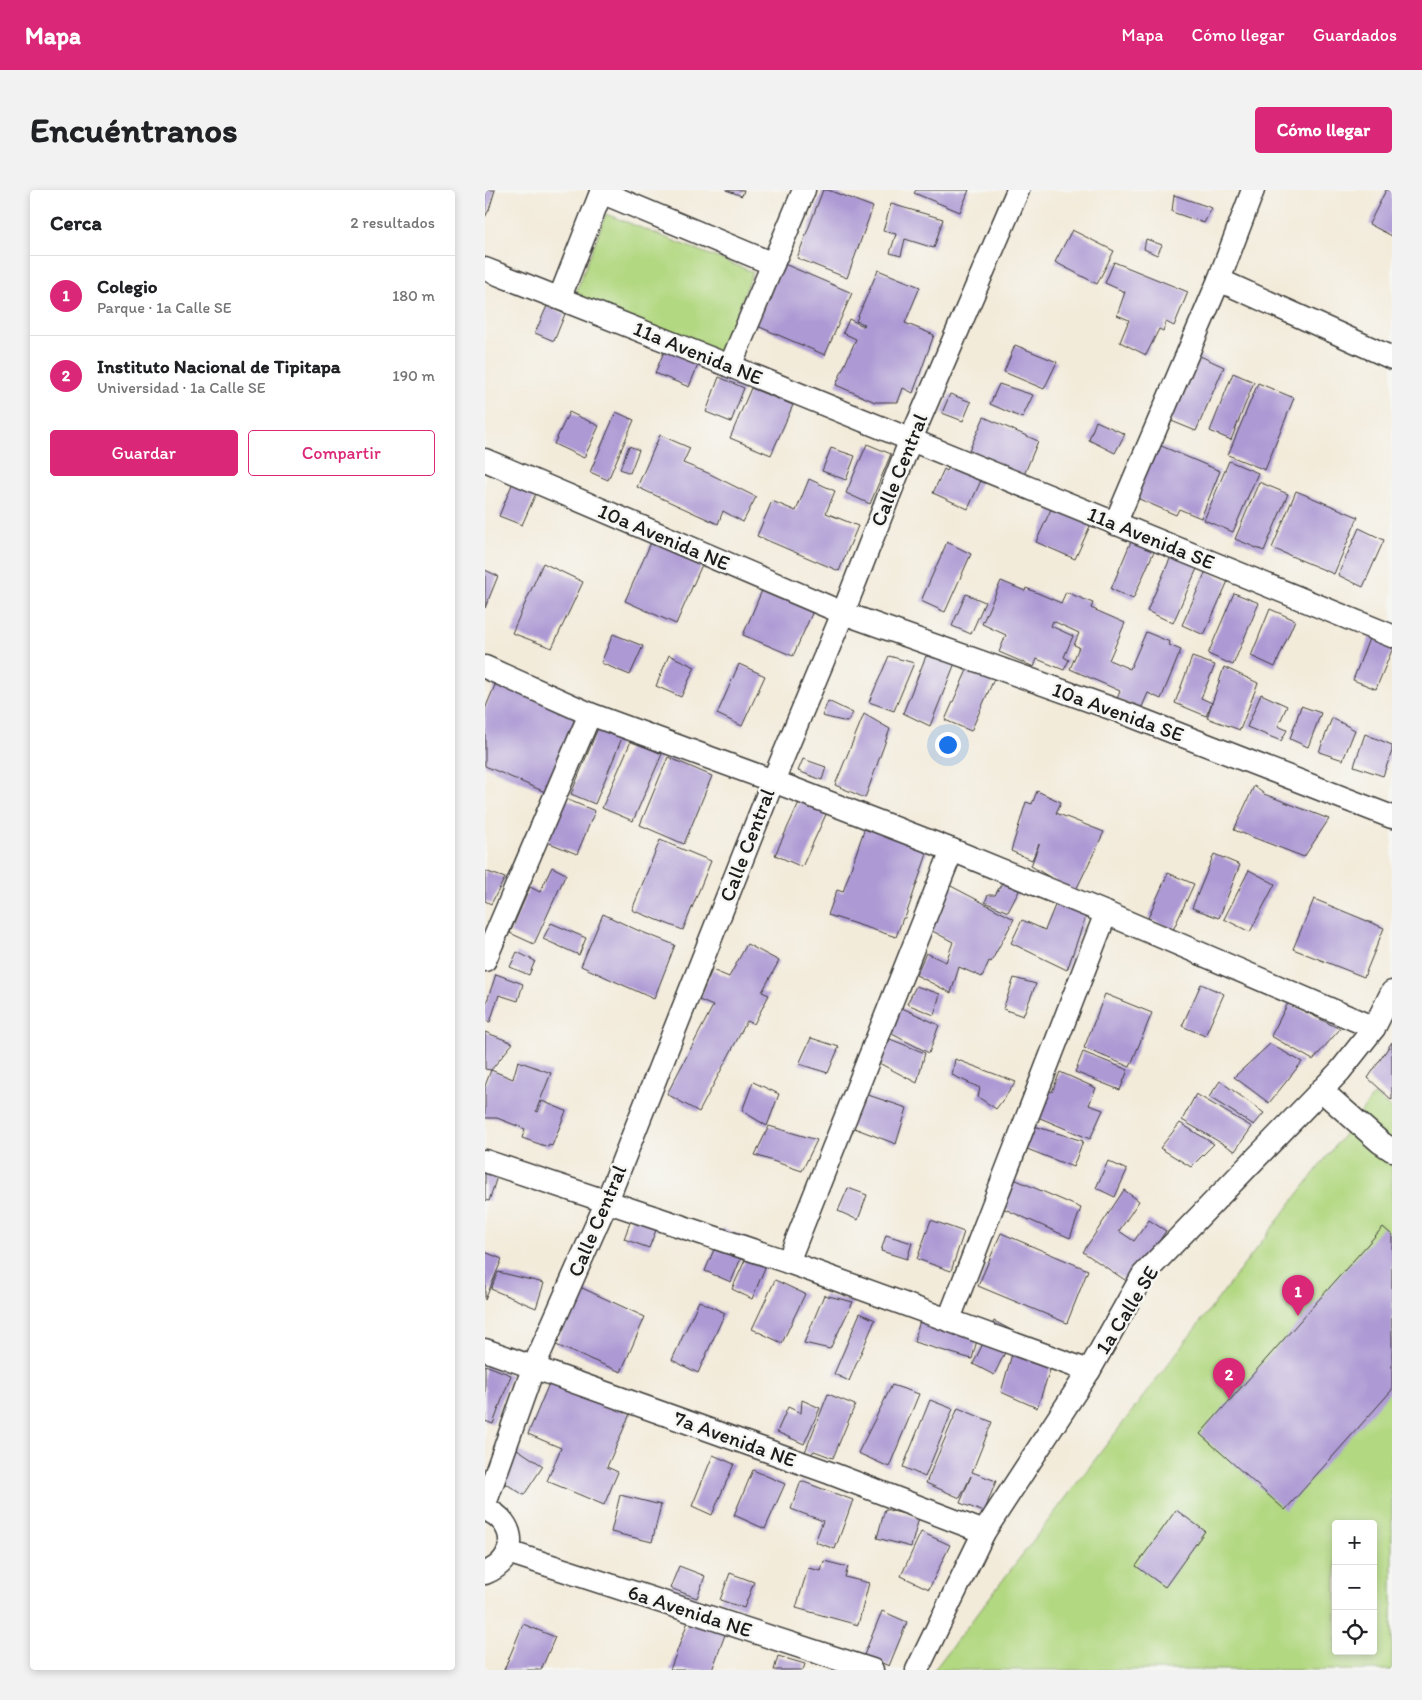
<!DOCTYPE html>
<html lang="es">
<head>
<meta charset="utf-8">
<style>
	body { margin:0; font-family:Itim,sans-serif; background:#f2f2f2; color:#202124 }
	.controls { position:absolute; right:15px; bottom:15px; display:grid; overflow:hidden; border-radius:5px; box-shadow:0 2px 8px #0003 }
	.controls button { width:45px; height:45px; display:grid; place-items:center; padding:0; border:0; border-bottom:1px solid #e0e0e0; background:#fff; color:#202124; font:25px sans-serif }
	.you { position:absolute; left:462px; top:554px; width:18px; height:18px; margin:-12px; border:4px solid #fff; border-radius:50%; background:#1a73e8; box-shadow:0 0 0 8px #1a73e833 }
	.badge { display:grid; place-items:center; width:32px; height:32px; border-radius:50%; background:#db2777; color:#fff; font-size:16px; font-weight:700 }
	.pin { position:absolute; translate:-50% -41px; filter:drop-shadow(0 1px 2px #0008) }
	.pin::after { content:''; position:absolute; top:26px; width:18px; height:15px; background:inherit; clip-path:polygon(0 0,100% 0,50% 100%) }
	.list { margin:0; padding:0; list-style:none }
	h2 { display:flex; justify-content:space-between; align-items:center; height:65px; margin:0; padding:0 20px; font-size:21px }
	h2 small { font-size:16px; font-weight:400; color:#757577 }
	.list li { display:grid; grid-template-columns:32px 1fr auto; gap:15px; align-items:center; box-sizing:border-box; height:80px; padding:0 20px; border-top:1px solid #e0e0e0 }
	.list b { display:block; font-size:19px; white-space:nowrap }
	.list p { margin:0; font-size:16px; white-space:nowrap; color:#757577 }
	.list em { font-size:16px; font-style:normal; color:#757577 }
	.actions { display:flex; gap:10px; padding:15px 20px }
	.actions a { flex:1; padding:11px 0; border:1px solid #db2777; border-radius:5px; text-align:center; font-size:18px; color:#db2777 }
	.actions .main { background:#db2777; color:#fff }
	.icon { flex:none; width:28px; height:28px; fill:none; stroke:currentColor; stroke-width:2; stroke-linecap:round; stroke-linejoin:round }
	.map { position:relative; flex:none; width:907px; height:1480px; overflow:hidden; border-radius:5px }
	header { display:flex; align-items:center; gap:30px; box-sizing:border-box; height:70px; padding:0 25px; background:#db2777; color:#fff }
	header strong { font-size:24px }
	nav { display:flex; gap:28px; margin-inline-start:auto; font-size:18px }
	.intro { display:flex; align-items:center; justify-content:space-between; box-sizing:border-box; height:120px; padding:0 30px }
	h1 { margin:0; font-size:35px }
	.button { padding:12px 22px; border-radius:5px; background:#db2777; color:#fff; font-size:18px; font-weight:700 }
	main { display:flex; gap:30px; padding:0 30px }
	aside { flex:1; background:#fff; border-radius:5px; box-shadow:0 2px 8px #0003 }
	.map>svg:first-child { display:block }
	.green { fill:#b2d881; stroke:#677a4e; fill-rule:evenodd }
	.building { fill:#ad9ad4 }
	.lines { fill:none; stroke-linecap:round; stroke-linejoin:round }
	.minor-casing { stroke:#3c3b38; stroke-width:25 }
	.minor { stroke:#fff; stroke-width:22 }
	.labels { text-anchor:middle; stroke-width:5; stroke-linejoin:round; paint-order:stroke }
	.street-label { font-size:21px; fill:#1c1c1c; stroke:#f6f6f2 }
</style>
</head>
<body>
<header>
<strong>Mapa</strong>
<nav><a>Mapa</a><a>Cómo llegar</a><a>Guardados</a></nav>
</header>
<div class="intro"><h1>Encuéntranos</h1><a class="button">Cómo llegar</a></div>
<main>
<aside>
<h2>Cerca<small>2 resultados</small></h2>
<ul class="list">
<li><span class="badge">1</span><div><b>Colegio</b><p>Parque · 1a Calle SE</p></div><em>180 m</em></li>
<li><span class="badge">2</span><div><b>Instituto Nacional de Tipitapa</b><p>Universidad · 1a Calle SE</p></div><em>190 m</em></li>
</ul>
<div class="actions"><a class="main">Guardar</a><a>Compartir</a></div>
</aside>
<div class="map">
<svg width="907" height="1480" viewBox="0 0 907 1480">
	<rect width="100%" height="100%" fill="#f6f6f2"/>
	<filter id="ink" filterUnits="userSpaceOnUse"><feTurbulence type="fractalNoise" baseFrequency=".02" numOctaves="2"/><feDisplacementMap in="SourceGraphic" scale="10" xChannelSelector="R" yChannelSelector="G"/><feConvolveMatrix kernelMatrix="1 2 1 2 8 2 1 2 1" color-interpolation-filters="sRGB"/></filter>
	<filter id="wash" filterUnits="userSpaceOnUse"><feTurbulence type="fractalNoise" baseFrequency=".0096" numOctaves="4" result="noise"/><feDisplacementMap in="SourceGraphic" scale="20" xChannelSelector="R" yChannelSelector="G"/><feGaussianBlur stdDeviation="1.12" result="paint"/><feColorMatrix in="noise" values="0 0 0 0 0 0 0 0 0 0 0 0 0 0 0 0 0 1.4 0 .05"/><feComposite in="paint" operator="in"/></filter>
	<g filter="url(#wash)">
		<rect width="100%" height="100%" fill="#f3ebda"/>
		<!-- green -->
		<g class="green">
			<path d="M121,24L268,82L236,164L89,107Z"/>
			<path d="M889,905L907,919V1480H449ZM851,1334H888V1461H851Z"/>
		</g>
		<g id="blocks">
			<!-- building -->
			<g class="building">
				<path d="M0,0H10L4,20L0,27Z"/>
				<path d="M241,0H259L257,6Z"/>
				<path d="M338,0H343L388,17L362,88L312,68Z"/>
				<path d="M431,0H484L475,22L429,3Z"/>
				<path d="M901,0H907V46L884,34Z"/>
				<path d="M689,5L727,18L719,33L687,22Z"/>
				<path d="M406,14L458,29L449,58L420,49L416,66L405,63L411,44L398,41Z"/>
				<path d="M587,40L629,61L612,94L570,72Z"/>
				<path d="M661,49L677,55L672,65L659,59Z"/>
				<path d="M629,72L703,102L689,136L681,132L678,141L674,139L661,165L635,152L644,130L632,125L640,102L620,93Z"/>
				<path d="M297,73L367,103L340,165L270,135Z"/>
				<path d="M393,80L435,97L420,133L449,145L428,203L418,198L413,212H390L351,195L371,149L358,143L364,129L378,136L379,134L371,131Z"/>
				<path d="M62,116L80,124L69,151L50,143Z"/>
				<path d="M530,155L572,172L559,199L519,182Z"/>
				<path d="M181,157L215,170L204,197L170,183Z"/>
				<path d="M713,165L739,177L711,241L684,230Z"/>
				<path d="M748,183L769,192L746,250L725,241Z"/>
				<path d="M234,187L259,198L246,232L221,222Z"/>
				<path d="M773,193L809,208L780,280L743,265Z"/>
				<path d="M514,194L548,205L537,228L505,214Z"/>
				<path d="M266,198L308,215L286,265L245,248Z"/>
				<path d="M465,204L486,212L478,231L457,223Z"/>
				<path d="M84,222L114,236L99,268L69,254Z"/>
				<path d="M131,222L149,230L123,290L105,282Z"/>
				<path d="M499,227L553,251L539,285L484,261Z"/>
				<path d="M611,231L640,244L630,263L604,250Z"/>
				<path d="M175,245L205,258L198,273L223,283L271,307L258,332L238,321L233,334L152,297Z"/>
				<path d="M667,252L735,281L716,328L694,319L691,325L645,305Z"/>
				<path d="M382,254L406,264L385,314L361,303Z"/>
				<path d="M144,256L154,260L145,283L135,279Z"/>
				<path d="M346,258L370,266L361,290L337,281Z"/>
				<path d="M467,270L499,284L483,319L448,303L459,279L462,281Z"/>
				<path d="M744,271L773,283L748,342L719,330Z"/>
				<path d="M324,289L350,301L341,323L373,336L354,381L272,346L287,311L311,321Z"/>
				<path d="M28,292L52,301L37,335L14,326Z"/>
				<path d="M774,292L803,304L779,361L750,349Z"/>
				<path d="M811,301L873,327L849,384L787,358Z"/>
				<path d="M567,317L606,334L590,369L551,352Z"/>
				<path d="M874,338L899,350L878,397L853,385Z"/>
				<path d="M168,348L219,370L191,434L140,411Z"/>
				<path d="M647,349L670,359L648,409L626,399Z"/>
				<path d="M462,352L486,364L460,422L436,411Z"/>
				<path d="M688,362L714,374L688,433L662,421Z"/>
				<path d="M58,373L98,392L67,458L27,443Z"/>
				<path d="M0,380L13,386L0,418Z"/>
				<path d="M721,381L743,391L719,445L697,435Z"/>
				<path d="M516,391L540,401L541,398L576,413L581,402L608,413L606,418L640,433L624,470L645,479L661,442L685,452L684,455L696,460L676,509L663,503L656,519L632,509L635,501L585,479L594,457L589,455L594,443L568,431L566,436L588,446L579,467L584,470L579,480L552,469L549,477L514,462L521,445L497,434Z"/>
				<path d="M278,398L329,419L308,466L258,445Z"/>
				<path d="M749,403L774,413L748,475L723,464Z"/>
				<path d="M481,404L500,412L486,444L467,436Z"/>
				<path d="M785,419L810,430L790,477L766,466Z"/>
				<path d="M128,444L158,456L145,485L116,473Z"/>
				<path d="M885,446L907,455V460L891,499L868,490Z"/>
				<path d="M184,465L210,477L196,507L171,496Z"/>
				<path d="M404,466L429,473L409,521L384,512Z"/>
				<path d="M441,466L470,473L445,536L418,523Z"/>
				<path d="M707,467L730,475L716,508L727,513L721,526L690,513Z"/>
				<path d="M486,471L513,480L486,541L460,530Z"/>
				<path d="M254,474L280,486L257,536L232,524Z"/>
				<path d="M739,477L773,493L755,540L722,528Z"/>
				<path d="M13,488L95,523L60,602L0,576V519Z"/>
				<path d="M776,504L802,516L793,536L802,540L796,551L762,537Z"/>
				<path d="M343,511L368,523L362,532L337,526Z"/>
				<path d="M816,516L836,523L823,557L805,549Z"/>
				<path d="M379,524L405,539L380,608L350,595Z"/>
				<path d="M847,528L870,540L858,570L834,562Z"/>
				<path d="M113,538L137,548L110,614L86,604Z"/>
				<path d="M880,544L907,555V561L898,586L869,576Z"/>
				<path d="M146,551L177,564L148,631L117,618Z"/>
				<path d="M183,567L227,586L199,654L155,635Z"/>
				<path d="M318,569L341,577L337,590L313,581Z"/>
				<path d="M769,596L779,604L844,629L819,667L749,640Z"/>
				<path d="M552,601L576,612L571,623L619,642L590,702L546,676L554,654L547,670L526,661L541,612L547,614Z"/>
				<path d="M316,608L343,620L317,677L290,665Z"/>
				<path d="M81,609L110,621L92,664L62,652Z"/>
				<path d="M380,637L444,658L420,728H418L411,747L343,725L352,700L358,702Z"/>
				<path d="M175,650L226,671L198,740L147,720Z"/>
				<path d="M729,664L755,675L734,728L707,718Z"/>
				<path d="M67,677L81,684L49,754L25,743L45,697L55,702Z"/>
				<path d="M764,680L790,694L765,742L739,729Z"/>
				<path d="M0,681L20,688L6,714L0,711Z"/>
				<path d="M683,683L709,694L688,740L663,728Z"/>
				<path d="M518,691L536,697L523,722L500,712L503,705H510Z"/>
				<path d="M462,694L529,729L506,772L504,771L497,787L474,777L466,803L431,785L441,763L461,772L468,752L440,737Z"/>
				<path d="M829,709L899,738L879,787L808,759Z"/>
				<path d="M571,713L602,723L582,780L526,753L537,730L560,740Z"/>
				<path d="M118,724L152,740L190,755L169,809L96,776Z"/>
				<path d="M66,733L101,748L94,765L58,749Z"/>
				<path d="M262,754L294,771L277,802L284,805L269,834L262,831L214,922L182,904L228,816L214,810L227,780L244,787Z"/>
				<path d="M32,762L50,771L44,785L25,777Z"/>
				<path d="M11,784L38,794L33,811L14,805L5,832L0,830V817Z"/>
				<path d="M529,788L551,794L538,826L518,819Z"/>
				<path d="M716,794L739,804L720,846L697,836Z"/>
				<path d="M431,796L455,804L449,825L422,814Z"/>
				<path d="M620,804L667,823L645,877L599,858Z"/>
				<path d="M803,813L855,839L828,870L786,846Z"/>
				<path d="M415,817L454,835L444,863L403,842Z"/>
				<path d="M0,842L28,853L6,880L0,879Z"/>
				<path d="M326,848L354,857L343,883L314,874Z"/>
				<path d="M405,849L440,863L432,893L394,873Z"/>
				<path d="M907,852V910L883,888Z"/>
				<path d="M785,854L817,872L784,913L749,887Z"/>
				<path d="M598,862L643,880L635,900L590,882Z"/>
				<path d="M470,869L531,892L511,919L493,907L495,898L467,885Z"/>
				<path d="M33,871L66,883L51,921L53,922L57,911L81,921L67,956L64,955L63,957L37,948L40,939L12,928H0V896L6,880L28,889Z"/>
				<path d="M575,882L611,898L604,915L618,920L605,949L548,925L558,898L567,902Z"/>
				<path d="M735,891L779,923L769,935L724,907Z"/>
				<path d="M268,892L294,904L282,936L257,921Z"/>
				<path d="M368,900L422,918L411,954L356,933Z"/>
				<path d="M711,904L767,937L750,961L697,930Z"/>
				<path d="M695,933L729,954L706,977L675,958Z"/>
				<path d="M546,935L598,951L588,977L537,957Z"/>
				<path d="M284,936L332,950L317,981L270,965Z"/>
				<path d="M0,966L17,971L4,1011L0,1010Z"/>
				<path d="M623,971L642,980L630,1007L611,998Z"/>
				<path d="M522,986L596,1018L585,1048L513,1016Z"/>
				<path d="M363,998L382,1005L373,1030L353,1021Z"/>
				<path d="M639,1000L654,1011L634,1041L649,1051L664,1030L681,1041L646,1094L598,1062Z"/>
				<path d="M152,1013L178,1022L164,1058L139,1049Z"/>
				<path d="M446,1030L479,1042L466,1081L432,1069Z"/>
				<path d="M898,1037L907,1045V1200L800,1320L715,1244Z"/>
				<path d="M238,1038L264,1049L246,1092L220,1081Z"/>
				<path d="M516,1043L603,1080L582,1133L493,1096Z"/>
				<path d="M401,1045L427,1053L422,1069L396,1061Z"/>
				<path d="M265,1059L286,1063L267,1109L247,1099Z"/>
				<path d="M0,1062L17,1069L0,1110Z"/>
				<path d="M13,1082L59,1093L51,1118L6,1099Z"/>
				<path d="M290,1090L320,1104L297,1153L267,1139Z"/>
				<path d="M95,1097L160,1127L136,1182L71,1155Z"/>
				<path d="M339,1105L368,1112L345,1159L319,1153Z"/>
				<path d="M214,1111L240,1123L213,1183L187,1170Z"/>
				<path d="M375,1123L390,1130L364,1191L349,1184Z"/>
				<path d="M437,1123L495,1139L487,1169L429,1152Z"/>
				<path d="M509,1131L530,1142L509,1185L488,1174Z"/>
				<path d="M530,1154L567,1174L552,1218L516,1202Z"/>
				<path d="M0,1175L26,1185L8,1234L0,1231Z"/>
				<path d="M65,1191L145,1224L122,1277L133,1282L119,1315L62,1291L76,1258L43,1244Z"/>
				<path d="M407,1195L434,1204L404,1277L373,1263Z"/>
				<path d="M343,1204L370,1215L348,1268L329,1261L326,1264L320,1262Z"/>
				<path d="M317,1210L335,1218L319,1254L292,1242L303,1217L316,1223Z"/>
				<path d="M445,1210L468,1219L440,1287L418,1277Z"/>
				<path d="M473,1218L507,1232L487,1282L511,1291L499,1322L475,1313L486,1286L475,1308L441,1293Z"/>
				<path d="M32,1259L58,1276L39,1305L13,1289Z"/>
				<path d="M228,1265L249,1274L227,1325L207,1316Z"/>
				<path d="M268,1280L300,1294L280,1339L249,1325Z"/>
				<path d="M316,1291L368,1310L350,1359L330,1352L338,1331L306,1319Z"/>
				<path d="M135,1305L176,1315L167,1352L126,1342Z"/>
				<path d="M400,1319L434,1328L426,1357L392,1348Z"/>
				<path d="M691,1320L720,1341L680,1397L651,1376Z"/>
				<path d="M436,1342L465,1355L444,1399L416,1386Z"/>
				<path d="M339,1371L363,1377L360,1387L384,1393L373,1435L311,1418L323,1378L336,1381Z"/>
				<path d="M194,1376L220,1386L212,1408L185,1398Z"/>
				<path d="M245,1383L269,1392L259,1418L235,1410Z"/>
				<path d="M397,1421L422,1432L404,1476L379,1465Z"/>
				<path d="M204,1429L241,1442L227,1480H185Z"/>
				<path d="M38,1434L70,1447L56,1480H19Z"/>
				<path d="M293,1466L320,1474L318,1480H289Z"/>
			</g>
		</g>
	</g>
	<g filter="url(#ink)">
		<use href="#blocks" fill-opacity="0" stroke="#3c3b38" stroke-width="1"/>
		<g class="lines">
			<defs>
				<g id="minor">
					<path d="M116,2L288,74"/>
					<path d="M0,79L245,176L907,446"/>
					<path d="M734,90L907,168"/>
					<path d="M75,107L117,0"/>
					<path d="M245,176L319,0"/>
					<path d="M0,270L358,423L634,521L907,627"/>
					<path d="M630,334L734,90L768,0"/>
					<path d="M0,477L105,524L288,591L467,660L621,723L889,838"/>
					<path d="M0,770L105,524"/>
					<path d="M836,900L895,952L907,960"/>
					<path d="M0,971L303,1072L604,1181"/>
					<path d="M303,1072L467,660"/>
					<path d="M464,1129L621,723"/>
					<path d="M0,1160L345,1283L499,1342"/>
					<path d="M0,1314L49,1176L122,1011L288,591L358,423L426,249L533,0"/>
					<path d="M0,1319C33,1332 34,1370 0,1383"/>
					<path d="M23,1362L387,1480"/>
					<path d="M432,1480L499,1342L604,1181L658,1085L855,881L889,838L907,802"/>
				</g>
			</defs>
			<!-- minor casing -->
			<use href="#minor" class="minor-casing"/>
			<!-- minor -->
			<use href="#minor" class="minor"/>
		</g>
	</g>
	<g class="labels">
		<!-- street labels -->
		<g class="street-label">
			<text transform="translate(213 163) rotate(22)" y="7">11a Avenida NE</text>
			<text transform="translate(414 280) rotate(-68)" y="7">Calle Central</text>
			<text transform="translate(179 347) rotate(23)" y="7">10a Avenida NE</text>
			<text transform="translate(666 348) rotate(22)" y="7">11a Avenida SE</text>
			<text transform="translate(633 522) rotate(20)" y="7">10a Avenida SE</text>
			<text transform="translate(262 655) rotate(-69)" y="7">Calle Central</text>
			<text transform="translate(112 1031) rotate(-67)" y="7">Calle Central</text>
			<text transform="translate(642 1120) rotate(-58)" y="7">1a Calle SE</text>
			<text transform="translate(250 1249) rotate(20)" y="7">7a Avenida NE</text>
			<text transform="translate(205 1421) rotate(18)" y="7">6a Avenida NE</text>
		</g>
	</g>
</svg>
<div class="controls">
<button>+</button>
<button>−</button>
<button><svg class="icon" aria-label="locate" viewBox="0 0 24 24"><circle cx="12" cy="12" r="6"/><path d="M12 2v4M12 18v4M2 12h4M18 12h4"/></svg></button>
</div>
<div class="you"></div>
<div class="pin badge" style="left:813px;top:1126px">1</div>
<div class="pin badge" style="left:744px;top:1209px">2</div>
</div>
</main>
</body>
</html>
